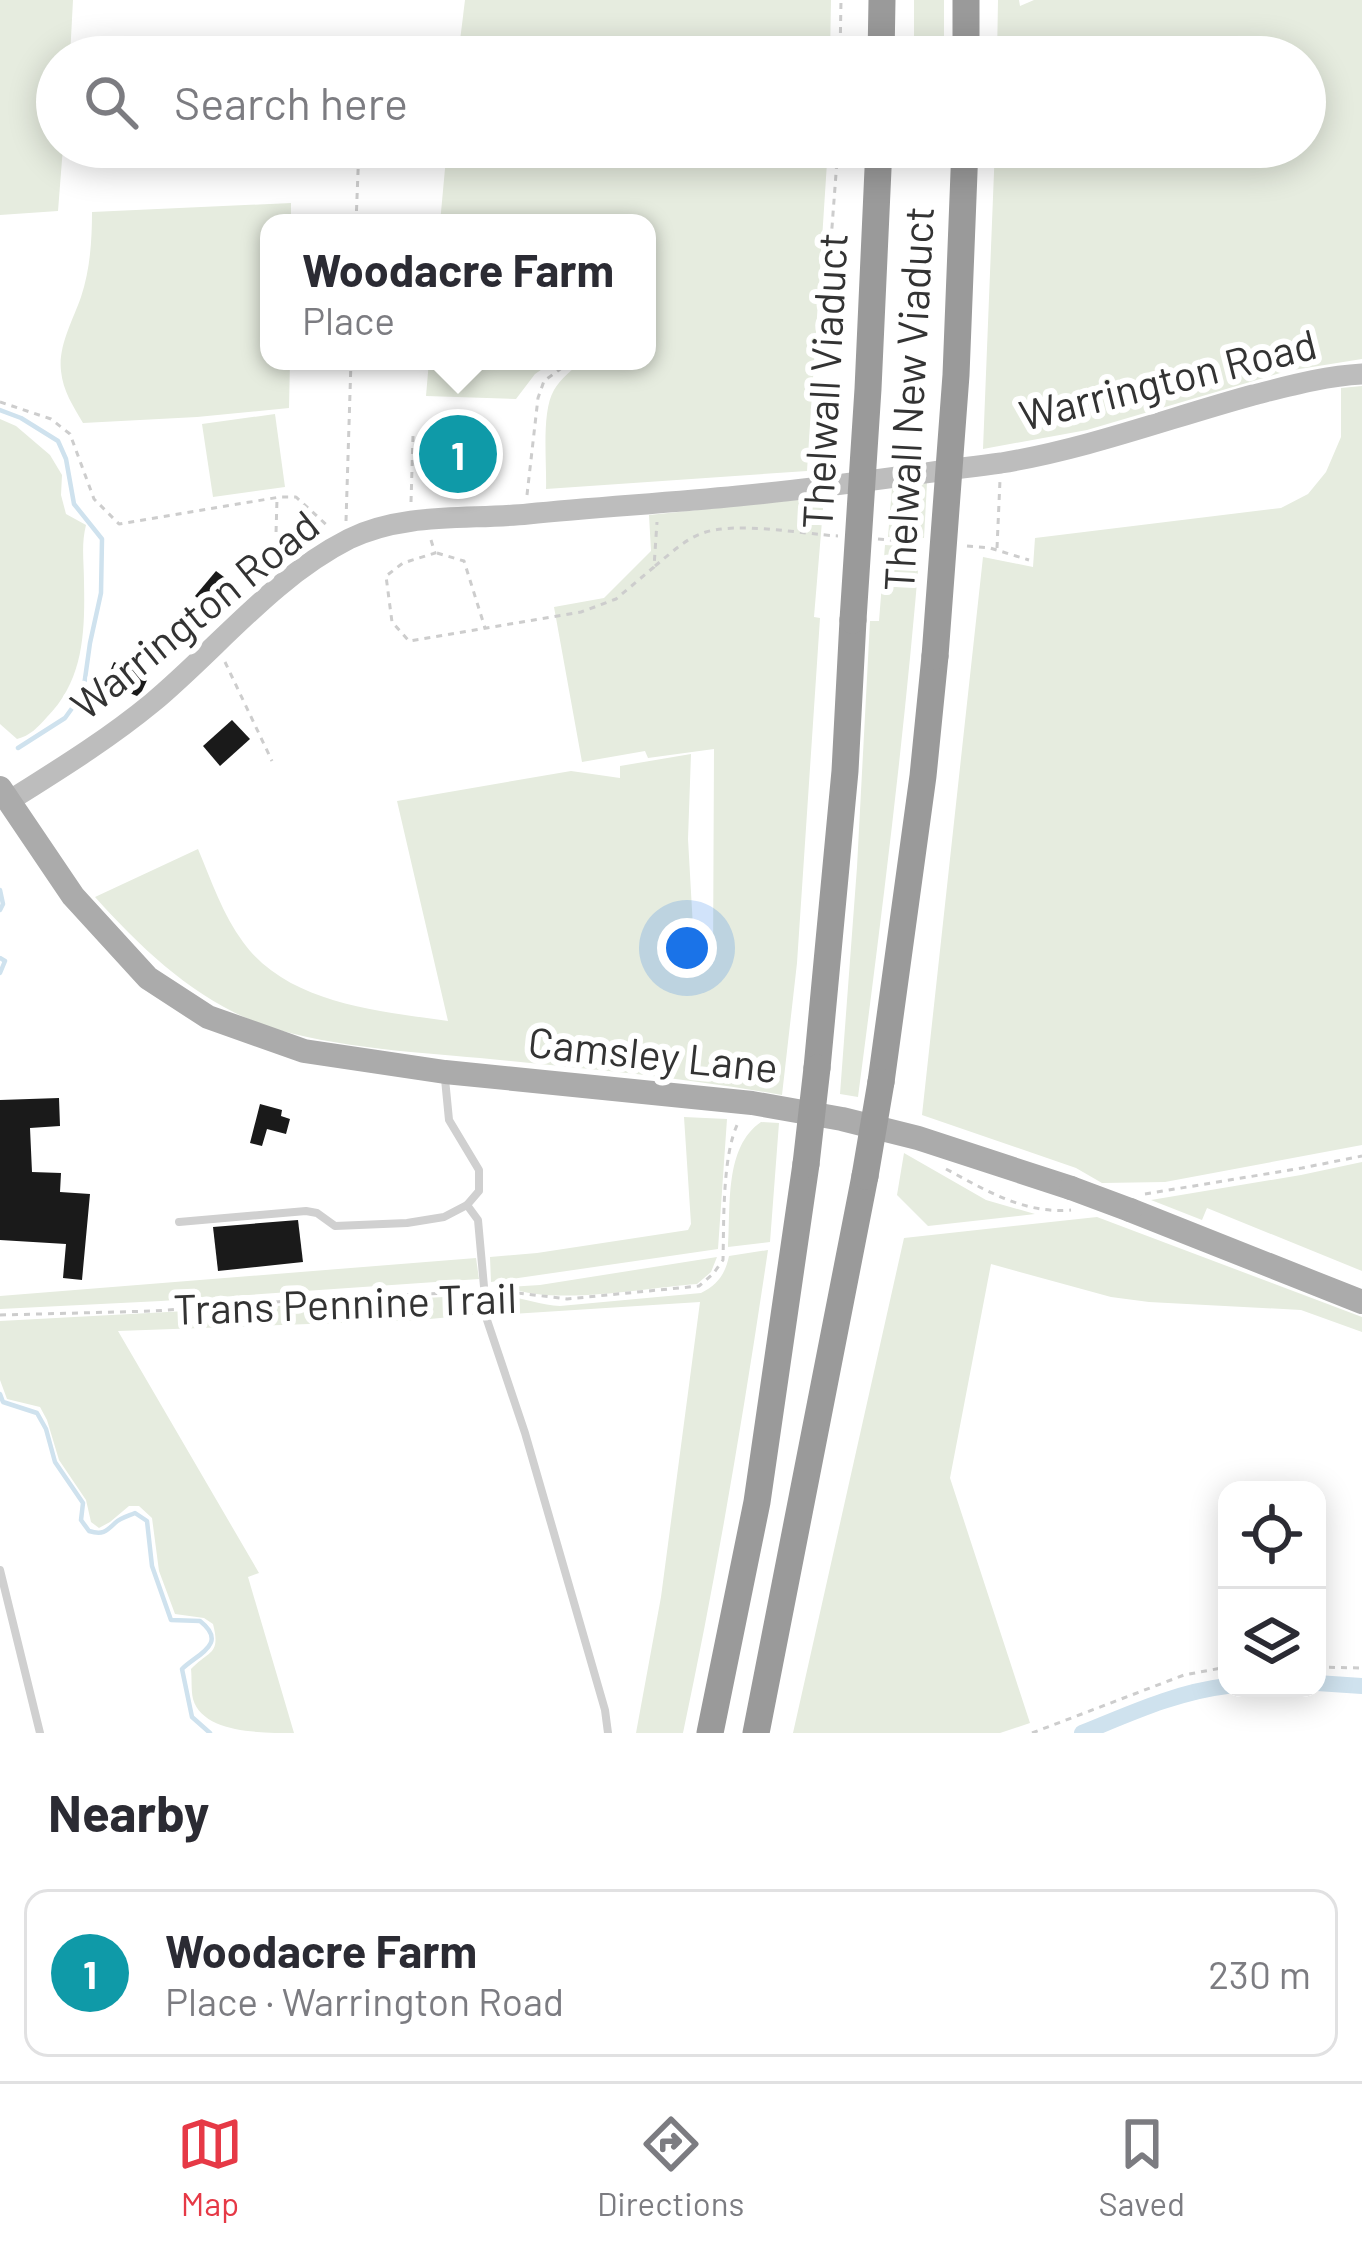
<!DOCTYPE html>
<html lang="en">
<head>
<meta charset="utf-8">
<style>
	body { margin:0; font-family:Barlow,sans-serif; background:#f7f7f7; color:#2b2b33 }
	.controls { position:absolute; right:36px; bottom:36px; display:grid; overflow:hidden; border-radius:24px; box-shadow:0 6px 30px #0003 }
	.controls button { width:108px; height:108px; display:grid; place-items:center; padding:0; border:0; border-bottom:3px solid #e1e1e2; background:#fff; color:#2b2b33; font:60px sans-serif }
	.you { position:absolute; left:687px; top:948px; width:42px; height:42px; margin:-30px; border:9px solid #fff; border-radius:50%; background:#1a73e8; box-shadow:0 0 0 18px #1a73e833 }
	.badge { display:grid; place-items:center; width:78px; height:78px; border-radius:50%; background:#e63946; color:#fff; font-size:39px; font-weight:700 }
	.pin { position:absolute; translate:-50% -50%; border:6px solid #fff; box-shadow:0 3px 12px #0006 }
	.popup { position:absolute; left:260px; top:214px; width:396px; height:156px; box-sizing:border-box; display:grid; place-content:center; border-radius:24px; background:#fff; filter:drop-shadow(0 3px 9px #0005); font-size:39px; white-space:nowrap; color:#7c7c81 }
	.popup b { font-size:45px; color:#2b2b33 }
	.popup::after { content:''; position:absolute; left:50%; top:100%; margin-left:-24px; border:24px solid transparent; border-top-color:#fff }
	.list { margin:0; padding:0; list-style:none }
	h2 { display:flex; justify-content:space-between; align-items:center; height:156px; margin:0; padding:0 48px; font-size:51px }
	h2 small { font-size:39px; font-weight:400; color:#7c7c81 }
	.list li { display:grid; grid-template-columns:78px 1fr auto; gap:36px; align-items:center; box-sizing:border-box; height:168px; margin:0 24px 24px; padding:0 24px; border:3px solid #e1e1e2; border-radius:24px }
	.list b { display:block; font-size:45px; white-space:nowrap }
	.list p { margin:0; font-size:39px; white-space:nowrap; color:#7c7c81 }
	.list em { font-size:39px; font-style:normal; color:#7c7c81 }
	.icon { flex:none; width:66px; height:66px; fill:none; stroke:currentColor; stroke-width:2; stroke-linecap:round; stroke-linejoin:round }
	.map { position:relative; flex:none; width:1362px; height:1733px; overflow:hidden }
	.search { position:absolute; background:#fff; box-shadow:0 6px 30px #0003; left:36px; right:36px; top:36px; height:132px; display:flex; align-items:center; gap:30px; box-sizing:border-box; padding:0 42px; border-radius:66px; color:#7c7c81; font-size:45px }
	.sheet { height:348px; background:#fff }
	nav { display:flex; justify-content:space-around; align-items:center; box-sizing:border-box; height:168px; border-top:3px solid #e1e1e2; background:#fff; font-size:33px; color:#7c7c81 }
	nav a { display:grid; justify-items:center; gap:6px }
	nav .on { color:#e63946 }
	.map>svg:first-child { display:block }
	.green { fill:#e6ecdf }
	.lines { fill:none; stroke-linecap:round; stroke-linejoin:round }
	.stream { stroke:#cfe2ee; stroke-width:4.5 }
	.canal { stroke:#cfe2ee; stroke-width:16 }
	.building { fill:#1a1a1a }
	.path { stroke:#cdcdcd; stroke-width:3; stroke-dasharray:6 6; stroke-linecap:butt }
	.lane { stroke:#d0d0d0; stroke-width:8 }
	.secondary { stroke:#bdbdbd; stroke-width:21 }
	.primary { stroke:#ababab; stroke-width:24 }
	.highway { stroke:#9a9a9a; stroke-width:27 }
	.primary-bridge { stroke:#ababab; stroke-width:24 }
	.highway-bridge { stroke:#9a9a9a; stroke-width:27 }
	.labels { text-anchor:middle; stroke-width:12; stroke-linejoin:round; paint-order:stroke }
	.street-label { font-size:42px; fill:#333; stroke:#fff }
</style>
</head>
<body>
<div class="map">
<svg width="1362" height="1733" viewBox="0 0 1362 1733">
	<rect width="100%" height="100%" fill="#fff"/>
	<!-- green -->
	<g class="green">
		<path d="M0,0H73L70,57H57V147H63L58,211L0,215Z"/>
		<path d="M465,0H831L830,57H458Z"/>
		<rect x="914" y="0" width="30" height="57"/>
		<path d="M998,0H1019L1020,6L1034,0H1362V359L1287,371L1087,430L983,449L995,147H1305V57H997Z"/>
		<path d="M447,147H828L807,471L546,489C547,463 541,412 554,390C561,378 572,370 582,361H647V223H440Z"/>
		<path d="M291,203V223H269V361H290L289,408L197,417L83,423C73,406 63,391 61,371C58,346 73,320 81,297C90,270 92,241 92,212Z"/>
		<path d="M429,361H554L535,374L516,399L426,396Z"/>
		<path d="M1362,386V1145L1165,1182L1102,1183L1076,1168L922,1115L983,557L1033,567L1035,538L1281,508L1308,494L1326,472L1341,437V388Z"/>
		<path d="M275,414L285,487L213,497L202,424Z"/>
		<path d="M0,419L16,426L50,455L62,475L61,495L66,514L86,525C81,545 84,561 84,582C85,631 84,680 47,717C38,727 30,736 17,739L0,724Z"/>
		<path d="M927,483L924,538L888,537L892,488Z"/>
		<path d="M824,497L814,617L820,618L797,963L782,1095C681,1077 582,1068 480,1058C413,1052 315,1046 253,1021C189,994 141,948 95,897L198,849C211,880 223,915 243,942C288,1004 379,1011 448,1021L397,801L571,771L620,778V766L691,754L688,839L695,963L713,964L714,749L648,758L645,751L582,762L554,607L604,598L651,551L649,515Z"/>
		<path d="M885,545L920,547C905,731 882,914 858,1097L840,1094L857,867L870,621H879Z"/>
		<path d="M684,1117L727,1119L718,1249L491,1282L490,1257L537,1253L688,1230L691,1224Z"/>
		<path d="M761,1122L779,1123L770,1242L728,1247C731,1207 724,1147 761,1122Z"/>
		<path d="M904,1153L986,1200L1035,1214L928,1226L897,1195Z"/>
		<path d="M1362,1162V1271L1207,1208L1202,1220L1151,1200L1301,1175Z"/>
		<path d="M1097,1217L1362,1317V1332L1301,1310L1149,1302L1111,1297L991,1264L950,1478L1030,1723L1000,1733H793L904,1238Z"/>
		<path d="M768,1250C744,1412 717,1573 683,1733H636L661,1597L700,1302L498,1315L496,1313L493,1295C515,1295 537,1305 560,1306L701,1293C717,1285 725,1275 729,1256Z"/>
		<path d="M717,1257L711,1272L697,1284C644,1288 556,1306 507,1287L540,1285Z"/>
		<path d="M476,1258L479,1279L161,1301L0,1309V1296Z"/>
		<path d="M481,1295L483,1314L419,1320L118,1331L259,1573L248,1577L294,1733C259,1733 203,1733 193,1699C191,1690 192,1679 191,1669C209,1650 221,1655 213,1624L204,1618L175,1614L159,1571L152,1518L139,1506H129L110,1522L99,1528L91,1522L86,1500L59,1460L47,1420L40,1407L7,1399L0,1380V1321Z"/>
	</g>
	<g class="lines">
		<!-- stream -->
		<g class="stream">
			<path d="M0,410L21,418L58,441L66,459L74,504L102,539L101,593L90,643L83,693L65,718L18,748"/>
			<path d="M0,890L3,904L0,910"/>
			<path d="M0,958L5,961L0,973"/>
			<path d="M0,1394L3,1402L37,1413L46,1429L55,1462L83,1503L81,1520L89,1531C102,1535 106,1532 115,1523C120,1518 128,1516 135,1513L147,1521L152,1566L171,1620L200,1621C229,1644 197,1654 182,1669L192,1717L210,1733"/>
		</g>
		<!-- canal -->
		<g class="canal">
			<path d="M1317,1683L1362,1686"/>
			<path d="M1082,1733C1129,1714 1176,1692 1227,1686"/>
		</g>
	</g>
	<!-- building -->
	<g class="building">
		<rect x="439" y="444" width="38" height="21"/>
		<path d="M216,571L240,589L219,615L195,596Z"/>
		<path d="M114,662L149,676L142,691L137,696L105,683Z"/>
		<path d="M232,720L250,739L220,766L203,746Z"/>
		<path d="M59,1098L60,1126L30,1128L32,1172L61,1173L60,1192L90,1194L82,1280L63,1278L66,1244L0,1240V1100Z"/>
		<path d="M260,1104L282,1110L281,1116L290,1119L286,1134L267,1129L262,1146L250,1143Z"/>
		<path d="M298,1220L303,1262L218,1271L213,1227Z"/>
	</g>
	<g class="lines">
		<!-- path -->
		<g class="path">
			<path d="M840,57L841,0"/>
			<path d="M356,223L359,147"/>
			<path d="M0,402L51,419L70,434L94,499L119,524L280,497H296L330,528"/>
			<path d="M814,468L838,147"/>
			<path d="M527,495L538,398L544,381L571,361"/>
			<path d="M411,502L413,436"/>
			<path d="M346,521L351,361"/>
			<path d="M878,539L922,543"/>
			<path d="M431,540L435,553L403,563L386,576L392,622L409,641L581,612L616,599L654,567L657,522"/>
			<path d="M967,546L990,548L1029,560"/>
			<path d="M997,548L1000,480"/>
			<path d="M437,553L464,561L485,628"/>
			<path d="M655,566C670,554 685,539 703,533C735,521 803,534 838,536"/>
			<path d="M275,568L277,499"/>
			<path d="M225,662L272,761"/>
			<path d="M946,1169C987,1191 1024,1214 1071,1210"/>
			<path d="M1145,1194L1302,1168L1362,1156"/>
			<path d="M494,1290L567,1299L699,1286L713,1274L723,1260C724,1223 722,1156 738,1123"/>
			<path d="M0,1315L154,1311L328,1298L472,1292"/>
			<path d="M1317,1667L1362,1668"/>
			<path d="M1032,1733L1184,1675L1227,1667"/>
		</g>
		<!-- lane -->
		<g class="lane">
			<path d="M467,1205L478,1220L487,1320L525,1433L605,1710L608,1733"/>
			<path d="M179,1222L306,1211L317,1213L335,1226L407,1223L444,1217L467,1205L479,1191V1170L449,1120L445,1079"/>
			<path d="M0,1570L40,1733"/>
		</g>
		<!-- secondary -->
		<path class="secondary" d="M9,801C58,770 107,740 152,703C217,649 272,578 349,539C404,512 469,520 528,514C598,507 668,503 738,496C826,488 913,474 1001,463C1087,449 1169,418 1253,395C1289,386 1325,376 1362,374"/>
		<!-- primary -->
		<g class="primary">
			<path d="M0,788L73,896L148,978L208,1017L304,1051L445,1072L752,1103L842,1119L918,1138L1071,1188"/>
			<path d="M1130,1210L1362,1302"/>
		</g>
		<!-- highway -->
		<g class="highway">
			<path d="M881,57L882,0"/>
			<path d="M966,57V0"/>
			<path d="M817,1068L845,771L853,620"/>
			<path d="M881,1082L923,776L935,656"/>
			<path d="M710,1733L757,1502L806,1164"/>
			<path d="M756,1733L865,1176"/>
		</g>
		<!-- primary-bridge -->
		<path class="primary-bridge" d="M1071,1188L1130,1210"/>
		<!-- highway-bridge -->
		<g class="highway-bridge">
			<path d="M853,620L868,389L879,147"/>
			<path d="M935,656L956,375L965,147"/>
			<path d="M806,1164L817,1068"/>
			<path d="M865,1176L881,1082"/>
		</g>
	</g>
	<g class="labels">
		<!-- street labels -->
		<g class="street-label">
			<text transform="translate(1168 380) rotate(-14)" y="15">Warrington Road</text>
			<text transform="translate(825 381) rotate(-87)" y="15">Thelwall Viaduct</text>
			<text transform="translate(909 399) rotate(-87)" y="15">Thelwall New Viaduct</text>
			<text transform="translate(195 615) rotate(-39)" y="15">Warrington Road</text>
			<text transform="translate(653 1055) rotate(6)" y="15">Camsley Lane</text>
			<text transform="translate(345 1304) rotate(-2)" y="15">Trans Pennine Trail</text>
		</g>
	</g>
</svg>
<div class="controls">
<button><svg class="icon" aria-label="locate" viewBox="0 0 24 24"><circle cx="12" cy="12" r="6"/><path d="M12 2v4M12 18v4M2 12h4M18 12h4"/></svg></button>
<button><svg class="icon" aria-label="layers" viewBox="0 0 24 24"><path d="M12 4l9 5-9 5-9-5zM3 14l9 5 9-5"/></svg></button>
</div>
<div class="you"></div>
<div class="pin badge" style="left:458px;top:454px;background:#0f9aa8">1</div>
<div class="popup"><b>Woodacre Farm</b>Place</div>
<div class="search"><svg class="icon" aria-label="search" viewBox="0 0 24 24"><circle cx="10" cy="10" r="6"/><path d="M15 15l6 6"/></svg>Search here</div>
</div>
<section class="sheet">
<h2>Nearby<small></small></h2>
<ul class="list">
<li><span class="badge" style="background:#0f9aa8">1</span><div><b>Woodacre Farm</b><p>Place · Warrington Road</p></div><em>230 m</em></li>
</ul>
</section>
<nav>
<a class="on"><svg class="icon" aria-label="map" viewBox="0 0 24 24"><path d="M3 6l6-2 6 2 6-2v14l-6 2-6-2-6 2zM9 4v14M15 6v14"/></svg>Map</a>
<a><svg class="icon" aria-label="directions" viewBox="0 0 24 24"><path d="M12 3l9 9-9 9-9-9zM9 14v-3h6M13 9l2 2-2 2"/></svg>Directions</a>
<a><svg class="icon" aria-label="saved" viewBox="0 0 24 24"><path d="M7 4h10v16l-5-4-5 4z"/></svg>Saved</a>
</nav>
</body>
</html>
